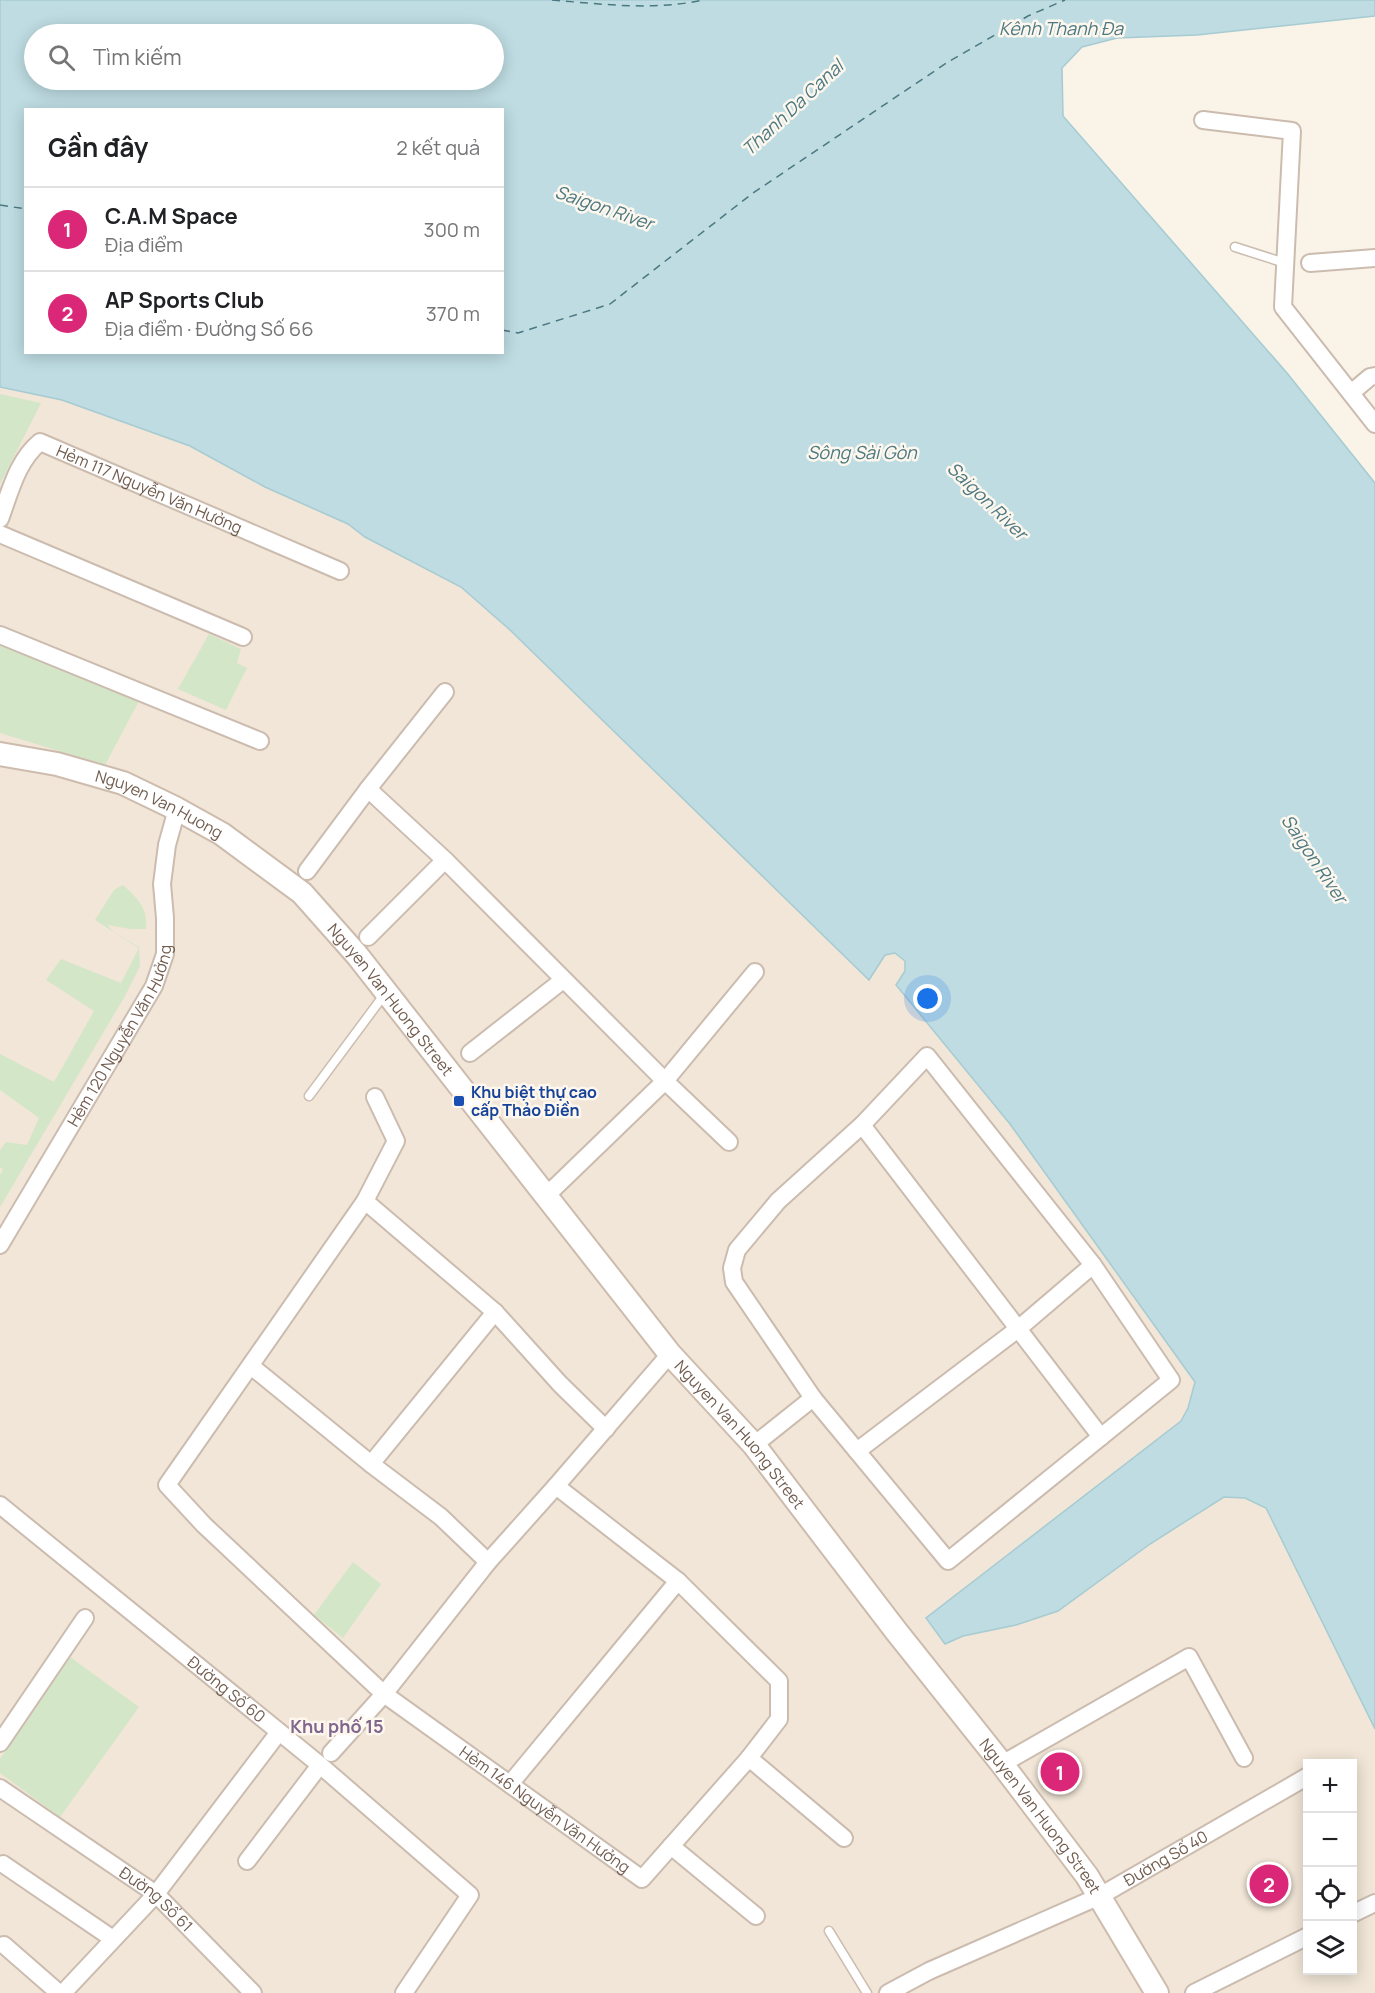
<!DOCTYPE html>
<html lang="vi">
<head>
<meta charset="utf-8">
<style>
	body { margin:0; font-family:Manrope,sans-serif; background:#f2f2f2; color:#202124 }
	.controls { position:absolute; right:18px; bottom:18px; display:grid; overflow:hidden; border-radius:0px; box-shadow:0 3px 15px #0003 }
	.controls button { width:54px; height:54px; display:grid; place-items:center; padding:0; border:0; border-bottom:2px solid #e0e0e0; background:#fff; color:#202124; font:30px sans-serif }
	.you { position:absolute; left:928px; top:999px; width:21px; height:21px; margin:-15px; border:4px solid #fff; border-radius:50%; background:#1a73e8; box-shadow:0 0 0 9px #1a73e833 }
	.badge { display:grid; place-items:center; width:39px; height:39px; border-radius:50%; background:#db2777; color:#fff; font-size:20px; font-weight:700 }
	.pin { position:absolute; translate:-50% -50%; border:3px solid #fff; box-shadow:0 2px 6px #0006 }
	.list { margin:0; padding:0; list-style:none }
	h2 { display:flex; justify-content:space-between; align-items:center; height:78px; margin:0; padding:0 24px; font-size:26px }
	h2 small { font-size:20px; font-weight:400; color:#757577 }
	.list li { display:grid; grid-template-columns:39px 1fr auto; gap:18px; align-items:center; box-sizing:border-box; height:84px; padding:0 24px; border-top:2px solid #e0e0e0 }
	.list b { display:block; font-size:22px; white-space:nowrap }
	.list p { margin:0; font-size:20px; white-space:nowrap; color:#757577 }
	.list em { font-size:20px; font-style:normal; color:#757577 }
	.icon { flex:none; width:33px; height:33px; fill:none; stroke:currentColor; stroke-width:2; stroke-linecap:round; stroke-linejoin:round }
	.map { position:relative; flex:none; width:1375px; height:1993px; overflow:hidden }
	.search { position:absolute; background:#fff; box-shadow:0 3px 15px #0003; left:24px; top:24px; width:480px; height:66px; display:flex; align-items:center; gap:15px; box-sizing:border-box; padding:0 21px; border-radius:33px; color:#757577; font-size:22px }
	.panel { position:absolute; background:#fff; box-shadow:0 3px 15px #0003; left:24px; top:108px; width:480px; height:246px; border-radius:0px }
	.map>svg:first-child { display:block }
	.residential { fill:#f1e6d7; fill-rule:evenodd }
	.green { fill:#d4e6c8 }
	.water { fill:#bedce2; stroke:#a6cbd2; stroke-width:1.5; fill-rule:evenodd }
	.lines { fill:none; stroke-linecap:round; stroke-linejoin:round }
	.ferry { stroke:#4b7882; stroke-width:1.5; stroke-dasharray:8 6; stroke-linecap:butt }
	.lane-casing { stroke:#cbbcaf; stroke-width:11 }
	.street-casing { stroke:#cbbcaf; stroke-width:20 }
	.secondary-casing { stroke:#cdbcad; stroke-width:26 }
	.lane { stroke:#fff; stroke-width:8 }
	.street { stroke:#fff; stroke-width:16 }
	.secondary { stroke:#fff; stroke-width:22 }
	.transit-dot { fill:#1a4fb4; stroke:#fdf7ee; stroke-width:2 }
	.labels { text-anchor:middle; stroke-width:5; stroke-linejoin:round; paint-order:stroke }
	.street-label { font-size:16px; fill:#715c4f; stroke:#fdf7ee }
	.transit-label { font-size:16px; font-weight:bold; fill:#164399; stroke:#fdf7ee; text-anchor:start }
	.water-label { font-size:18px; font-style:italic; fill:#4b7882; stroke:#fdf7ee }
	.neighbourhood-label { font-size:18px; font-weight:bold; fill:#81668d; stroke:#fdf7ee }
</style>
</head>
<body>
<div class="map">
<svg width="1375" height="1993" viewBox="0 0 1375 1993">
	<rect width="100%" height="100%" fill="#faf3e8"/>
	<!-- residential -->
	<path class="residential" d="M0,387L62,400L190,446L265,487L348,524L365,537L461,587L510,630L869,980L885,955L895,953L905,961V971L896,986L1010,1124L1195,1382L1266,1508L1375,1729V1993H0ZM1308,1764H1352V1970H1308Z"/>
	<!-- green -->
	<g class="green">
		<path d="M0,394L41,403L0,484Z"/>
		<path d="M209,634L241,649L237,663L247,668L226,710L178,689Z"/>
		<path d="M0,644L139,701L105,765L0,733Z"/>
		<path d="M123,885C138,899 148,908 146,929H130L107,925L114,932L139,947L140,966L125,996L0,1207V1175L3,1170L0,1167V1150L6,1142L27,1145L39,1118L0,1090V1054L54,1082L94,1011L46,980L61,959L121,983L139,948L95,920L114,890Z"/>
		<path d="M353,1562L381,1584L343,1638L314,1615Z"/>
		<path d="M70,1657L139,1707L60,1817L0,1773V1759Z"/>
	</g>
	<!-- water -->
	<path class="water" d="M0,0H1375V16L1197,35L1117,38L1082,47L1062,68L1063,116L1287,373L1375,483V1729L1266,1508L1245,1498L1224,1497L1150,1544L1058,1611L1016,1625L963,1636L945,1644L926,1618L1181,1421L1188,1408L1195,1382L1010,1124L896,985L905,971V961L895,953L885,955L869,980L510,630L461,587L365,537L348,524L265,487L190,446L62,400L0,387ZM494,34V80H34V34ZM26,110H502V352H26Z"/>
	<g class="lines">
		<!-- ferry -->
		<g class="ferry">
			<path d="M552,0C602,4 653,11 703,0"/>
			<path d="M0,205L26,209"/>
			<path d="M502,330L518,333L610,304L753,193L948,62L1028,16L1065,0"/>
		</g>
		<defs>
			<g id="lane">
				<path d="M1235,247L1285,263"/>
				<path d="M309,1096L384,995"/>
				<path d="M829,1931L867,1993"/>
			</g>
			<g id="street">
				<path d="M1203,120L1292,131L1283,307L1375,424"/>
				<path d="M1310,263L1375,258"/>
				<path d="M1351,393L1370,377L1375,376"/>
				<path id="s1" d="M0,519C10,492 17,461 40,442L340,571"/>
				<path d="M0,534L243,637"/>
				<path d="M0,635L260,741"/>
				<path d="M368,789L445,860L665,1081L547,1195"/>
				<path d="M307,871L368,789L445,692"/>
				<path d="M368,937L445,860"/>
				<path d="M470,1053L563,980"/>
				<path d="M927,1056L1093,1265L1171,1380L948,1561L813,1398L734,1282L732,1268L737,1250L778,1201L862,1125Z"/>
				<path id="s2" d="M375,1097L396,1141L365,1201L167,1485L204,1525L384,1694L642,1879L749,1758L779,1719V1681L678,1581L556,1486"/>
				<path d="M862,1125L1101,1437"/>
				<path d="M729,1142L665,1081L755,972"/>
				<path d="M365,1201L495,1312L560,1384L606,1429"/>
				<path id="s3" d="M0,1245L154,986L165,954V918L162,884L167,845L177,809"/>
				<path d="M251,1366L371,1464"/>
				<path d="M754,1445L813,1398"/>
				<path d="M857,1451L1018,1329L1093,1265"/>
				<path id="s4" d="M0,1505L320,1765L470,1895L404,1993"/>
				<path d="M488,1562L441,1517L371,1464L495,1312"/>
				<path d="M0,1743L85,1618"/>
				<path d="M331,1753L384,1694L488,1562L556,1486L670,1354"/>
				<path d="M749,1758L844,1838"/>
				<path d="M1002,1764L1189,1657L1244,1758"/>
				<path d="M510,1784L678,1581"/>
				<path id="s5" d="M0,1788L156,1894L253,1993"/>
				<path d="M671,1846L756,1916"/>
				<path d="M247,1861L320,1765"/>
				<path d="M3,1864L113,1939"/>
				<path d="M1352,1914L1375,1903"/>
				<path d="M4,1945L59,1993"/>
				<path d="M63,1993L156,1894L279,1732"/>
				<path id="s6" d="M888,1993L929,1971L1100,1896L1308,1776"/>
				<path d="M1194,1993L1308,1936"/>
			</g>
			<g id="secondary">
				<path id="s7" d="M0,754L57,764L123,783L177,809L222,834L302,893L357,955L670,1354L754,1445L896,1631L1002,1764L1087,1876L1157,1993"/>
			</g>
		</defs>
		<!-- lane casing -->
		<use href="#lane" class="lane-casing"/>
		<!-- street casing -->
		<use href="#street" class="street-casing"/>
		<!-- secondary casing -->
		<use href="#secondary" class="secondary-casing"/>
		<!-- lane -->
		<use href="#lane" class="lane"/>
		<!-- street -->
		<use href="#street" class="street"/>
		<!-- secondary -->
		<use href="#secondary" class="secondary"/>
	</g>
	<!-- markers -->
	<rect class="transit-dot" x="453" y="1095" width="12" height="12" rx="3"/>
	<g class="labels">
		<!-- street labels -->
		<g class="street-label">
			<text dy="6" stroke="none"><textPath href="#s1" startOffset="207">Hẻm 117 Nguyễn Văn Hưởng</textPath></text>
			<text dy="6" stroke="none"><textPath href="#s7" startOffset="168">Nguyen Van Huong</textPath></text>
			<text dy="6" stroke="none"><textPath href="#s7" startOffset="476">Nguyen Van Huong Street</textPath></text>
			<text dy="6" stroke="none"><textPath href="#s3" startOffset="242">Hẻm 120 Nguyễn Văn Hưởng</textPath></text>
			<text dy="6" stroke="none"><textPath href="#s7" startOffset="1034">Nguyen Van Huong Street</textPath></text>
			<text dy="6" stroke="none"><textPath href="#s4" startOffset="292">Đường Số 60</textPath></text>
			<text dy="6" stroke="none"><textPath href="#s2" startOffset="962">Hẻm 146 Nguyễn Văn Hưởng</textPath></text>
			<text dy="6" stroke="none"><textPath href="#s7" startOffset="1520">Nguyen Van Huong Street</textPath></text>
			<text dy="6" stroke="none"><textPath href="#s6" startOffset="309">Đường Số 40</textPath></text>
			<text dy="6" stroke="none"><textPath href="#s5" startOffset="192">Đường Số 61</textPath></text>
		</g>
		<!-- transit labels -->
		<g class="transit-label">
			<text x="471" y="1098">Khu biệt thự cao<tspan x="471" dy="18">cấp Thảo Điền</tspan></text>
		</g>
		<!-- water labels -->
		<g class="water-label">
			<text x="1061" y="35">Kênh Thanh Đa</text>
			<text transform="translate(793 108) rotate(-43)" y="6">Thanh Da Canal</text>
			<text transform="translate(604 208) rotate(19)" y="6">Saigon River</text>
			<text x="862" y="459">Sông Sài Gòn</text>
			<text transform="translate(987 501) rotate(44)" y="6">Saigon River</text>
			<text transform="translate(1314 859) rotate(56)" y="6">Saigon River</text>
		</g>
		<!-- neighbourhood labels -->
		<g class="neighbourhood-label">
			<text x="337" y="1733">Khu phố 15</text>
		</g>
	</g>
</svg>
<div class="controls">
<button>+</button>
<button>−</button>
<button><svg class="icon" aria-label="locate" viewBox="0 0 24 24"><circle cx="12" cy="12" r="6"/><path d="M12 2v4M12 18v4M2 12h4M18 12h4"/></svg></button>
<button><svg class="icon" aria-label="layers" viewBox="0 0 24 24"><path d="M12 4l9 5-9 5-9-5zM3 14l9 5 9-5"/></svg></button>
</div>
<div class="you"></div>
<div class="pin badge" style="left:1060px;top:1772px">1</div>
<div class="pin badge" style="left:1269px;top:1884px">2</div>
<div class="search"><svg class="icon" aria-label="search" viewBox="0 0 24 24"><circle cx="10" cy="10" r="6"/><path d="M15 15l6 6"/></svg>Tìm kiếm</div>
<section class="panel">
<h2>Gần đây<small>2 kết quả</small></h2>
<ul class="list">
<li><span class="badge">1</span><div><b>C.A.M Space</b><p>Địa điểm</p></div><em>300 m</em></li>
<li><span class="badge">2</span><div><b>AP Sports Club</b><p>Địa điểm · Đường Số 66</p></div><em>370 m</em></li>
</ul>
</section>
</div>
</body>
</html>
